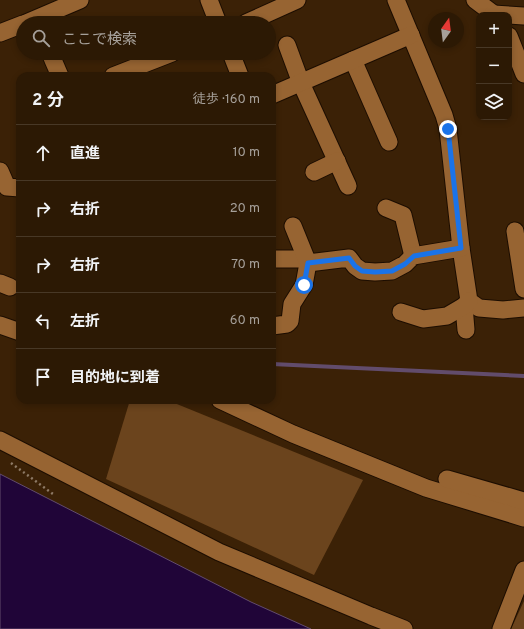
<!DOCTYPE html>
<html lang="ja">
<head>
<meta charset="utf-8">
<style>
	body { margin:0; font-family:Overpass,"Noto Sans JP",sans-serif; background:#382613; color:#f1f3f6 }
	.controls { position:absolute; right:12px; top:12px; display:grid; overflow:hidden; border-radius:8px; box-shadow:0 2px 6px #0003 }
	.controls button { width:36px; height:36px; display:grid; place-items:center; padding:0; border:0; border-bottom:1px solid #483826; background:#2c1904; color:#f1f3f6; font:20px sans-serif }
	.compass { position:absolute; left:428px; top:12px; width:36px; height:36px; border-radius:50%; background:#2c1904; box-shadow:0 2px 6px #0003; rotate:14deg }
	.stop { position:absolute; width:12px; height:12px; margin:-9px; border:3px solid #1a73e8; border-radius:50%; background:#fff }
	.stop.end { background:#1a73e8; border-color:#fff; box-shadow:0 1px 4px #0008 }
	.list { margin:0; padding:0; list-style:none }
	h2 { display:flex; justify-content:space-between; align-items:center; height:52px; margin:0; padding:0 16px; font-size:17px }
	h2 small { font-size:13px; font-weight:400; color:#a6a09a }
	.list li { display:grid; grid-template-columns:26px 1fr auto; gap:12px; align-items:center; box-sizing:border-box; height:56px; padding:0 16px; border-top:1px solid #483826 }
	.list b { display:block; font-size:15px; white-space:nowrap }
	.list em { font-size:13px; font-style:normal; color:#a6a09a }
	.icon { flex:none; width:22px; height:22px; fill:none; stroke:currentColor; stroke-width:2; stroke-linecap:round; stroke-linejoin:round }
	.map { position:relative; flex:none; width:524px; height:629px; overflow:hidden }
	.search { position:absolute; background:#2c1904; box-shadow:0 2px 6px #0003; left:16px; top:16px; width:260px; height:44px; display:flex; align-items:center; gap:10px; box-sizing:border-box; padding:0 14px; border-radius:22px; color:#a6a09a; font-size:15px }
	.panel { position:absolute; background:#2c1904; box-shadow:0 2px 6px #0003; left:16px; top:72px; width:260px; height:332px; border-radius:12px }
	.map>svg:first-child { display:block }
	.green { fill:#6b441d }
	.water { fill:#200538; stroke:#624c6c }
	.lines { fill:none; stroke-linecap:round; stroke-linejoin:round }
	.stream { stroke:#624c6c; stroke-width:4 }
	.minor-casing { stroke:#1c0d01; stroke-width:19 }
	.path { stroke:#8e7a66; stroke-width:2.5; stroke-dasharray:2 3; stroke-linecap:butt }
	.minor { stroke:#976432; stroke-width:17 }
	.route { stroke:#1a73e8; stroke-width:5 }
</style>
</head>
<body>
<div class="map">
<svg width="524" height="629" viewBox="0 0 524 629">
	<rect width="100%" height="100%" fill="#3b2106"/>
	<!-- green -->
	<g class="green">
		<path d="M130,400H167L363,480L314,575L106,479Z"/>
		<path d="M524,601V629H511Z"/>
	</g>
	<!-- water -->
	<path class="water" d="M0,474L251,602L311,629H0Z"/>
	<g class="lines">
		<!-- stream -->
		<path class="stream" d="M272,364L524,376"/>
		<defs>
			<g id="minor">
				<path d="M209,0L218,23"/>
				<path d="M396,0L444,115L448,129L461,248L469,301L479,308L503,310L524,308"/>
				<path d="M475,0L495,15"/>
				<path d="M493,14L524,16"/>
				<path d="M26,23L80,0"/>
				<path d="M246,23L297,0"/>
				<path d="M0,33L23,24"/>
				<path d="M509,36L524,74"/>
				<path d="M287,45L301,83L348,186"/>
				<path d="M50,53L60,76"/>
				<path d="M231,53L240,76"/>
				<path d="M353,60L389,142"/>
				<path d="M113,76L172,53"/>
				<path d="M272,95L411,35"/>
				<path d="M0,171L7,187L20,188"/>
				<path d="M314,172L337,161"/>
				<path d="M386,208L403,215L413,256"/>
				<path d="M515,231L524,289"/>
				<path d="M272,259H302L308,263L349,258L355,266L362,271L375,272L392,271L405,264L413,256L461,248"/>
				<path d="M0,283L10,287"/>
				<path d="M464,306L466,330"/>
				<path d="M401,312L423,319L447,316L464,306L469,301"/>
				<path d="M0,325L20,332"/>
				<path d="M272,326L287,324L290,321L292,304L304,285L308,263L293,226"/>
				<path d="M220,400L293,434L426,488L524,518"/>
				<path d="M0,440L219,552L371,616L404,629"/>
				<path d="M447,479L524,501"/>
				<path d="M501,629L524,570"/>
			</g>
		</defs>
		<!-- minor casing -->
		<use href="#minor" class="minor-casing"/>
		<!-- path -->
		<path class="path" d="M11,463L53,494"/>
		<!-- minor -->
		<use href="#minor" class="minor"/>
	</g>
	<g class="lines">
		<!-- route -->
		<path class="route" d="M304,285L308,263L349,258L355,266L362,271L375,272L392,271L405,264L414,256L461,248L448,129"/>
	</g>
</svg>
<div class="controls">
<button>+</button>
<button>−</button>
<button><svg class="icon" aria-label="layers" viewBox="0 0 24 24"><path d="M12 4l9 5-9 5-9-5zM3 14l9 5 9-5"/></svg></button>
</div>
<svg class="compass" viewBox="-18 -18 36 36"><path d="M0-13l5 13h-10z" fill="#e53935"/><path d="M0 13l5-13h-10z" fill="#a6a09a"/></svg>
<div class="stop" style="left:304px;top:285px"></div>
<div class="stop end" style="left:448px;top:129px"></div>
<div class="search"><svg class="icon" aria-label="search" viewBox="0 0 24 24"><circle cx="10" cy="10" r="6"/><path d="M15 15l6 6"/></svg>ここで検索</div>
<section class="panel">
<h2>2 分<small>徒歩 · 160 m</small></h2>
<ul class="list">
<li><svg class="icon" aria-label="ahead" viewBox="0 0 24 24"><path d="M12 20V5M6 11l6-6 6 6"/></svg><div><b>直進</b></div><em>10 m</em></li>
<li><svg class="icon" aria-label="right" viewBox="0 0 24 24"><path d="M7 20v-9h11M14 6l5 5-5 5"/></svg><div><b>右折</b></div><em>20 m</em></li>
<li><svg class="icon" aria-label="right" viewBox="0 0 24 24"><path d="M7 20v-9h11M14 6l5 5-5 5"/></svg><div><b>右折</b></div><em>70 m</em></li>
<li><svg class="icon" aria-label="left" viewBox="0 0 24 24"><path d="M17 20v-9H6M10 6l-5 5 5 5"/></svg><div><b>左折</b></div><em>60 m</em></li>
<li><svg class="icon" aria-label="arrive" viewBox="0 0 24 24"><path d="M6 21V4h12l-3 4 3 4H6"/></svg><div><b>目的地に到着</b></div></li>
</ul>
</section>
</div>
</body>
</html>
